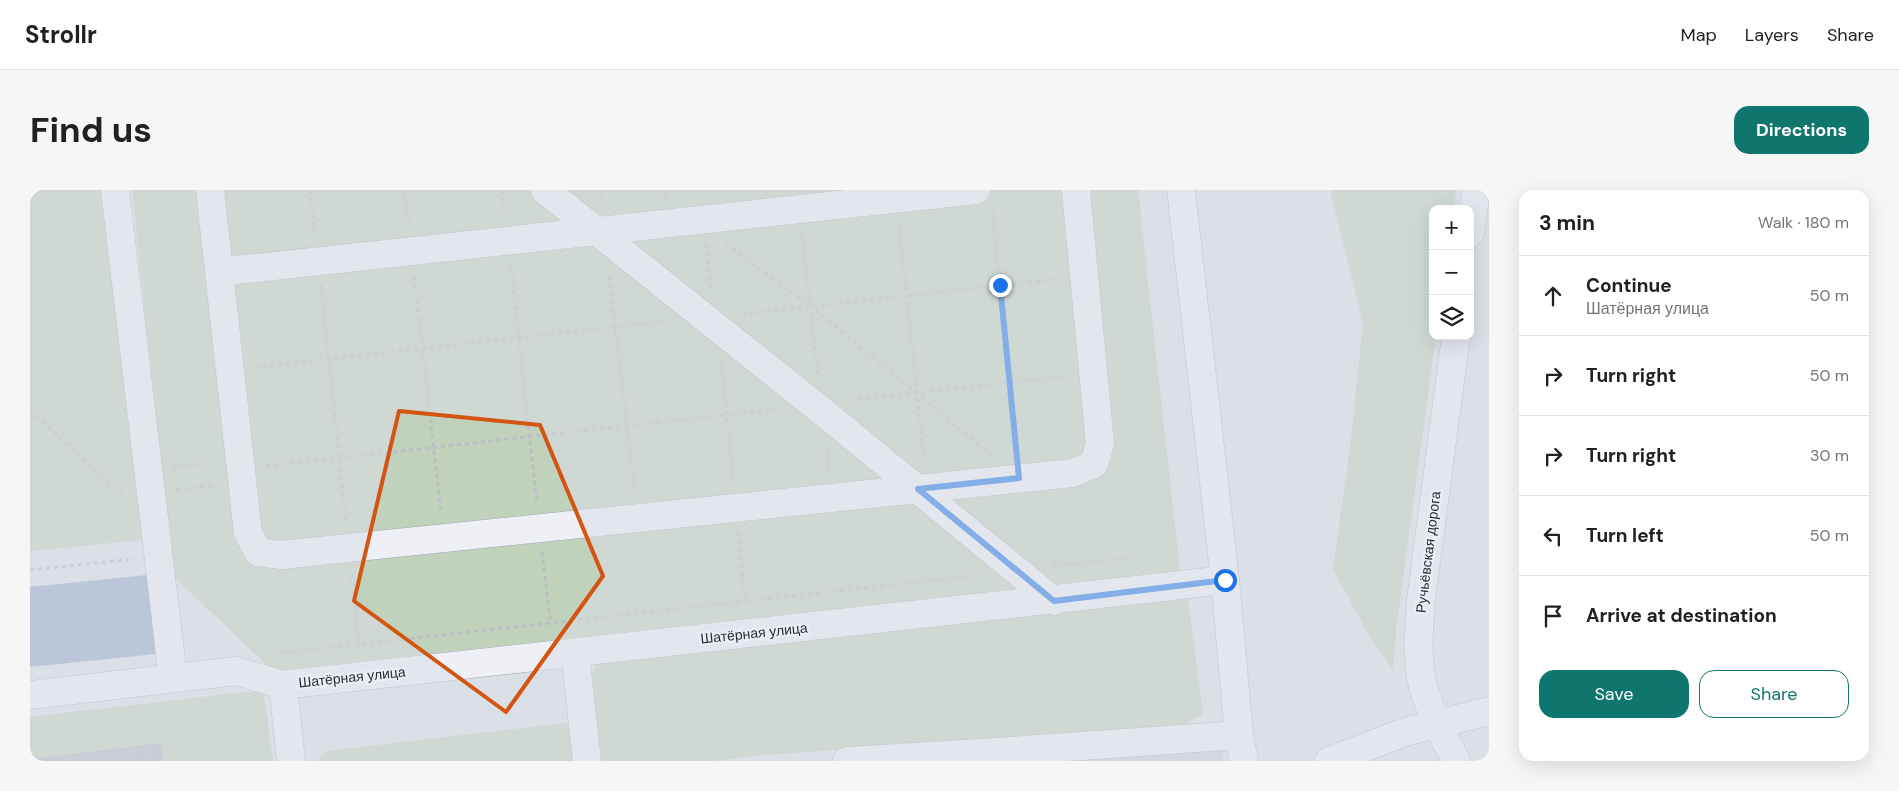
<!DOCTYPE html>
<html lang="en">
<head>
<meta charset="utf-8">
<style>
	body { margin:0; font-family:"DM Sans",sans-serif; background:#f6f6f6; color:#202124 }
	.controls { position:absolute; right:15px; top:15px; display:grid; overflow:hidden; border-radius:10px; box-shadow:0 5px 20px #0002 }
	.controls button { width:45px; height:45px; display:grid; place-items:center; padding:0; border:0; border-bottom:1px solid #e0e0e0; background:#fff; color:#202124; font:25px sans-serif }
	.stop { position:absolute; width:15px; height:15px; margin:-11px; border:4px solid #1a73e8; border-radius:50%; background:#fff }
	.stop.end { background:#1a73e8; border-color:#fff; box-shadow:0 1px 5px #0008 }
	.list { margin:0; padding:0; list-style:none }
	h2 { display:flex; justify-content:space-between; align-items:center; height:65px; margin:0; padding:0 20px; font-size:21px }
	h2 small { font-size:16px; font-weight:400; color:#757577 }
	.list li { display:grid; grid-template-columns:32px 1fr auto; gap:15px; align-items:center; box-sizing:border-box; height:80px; padding:0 20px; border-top:1px solid #e0e0e0 }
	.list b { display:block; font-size:19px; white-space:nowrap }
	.list p { margin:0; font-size:16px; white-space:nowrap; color:#757577 }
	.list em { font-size:16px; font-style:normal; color:#757577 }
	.actions { display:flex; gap:10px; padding:15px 20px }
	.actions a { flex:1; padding:11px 0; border:1px solid #0f766e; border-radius:15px; text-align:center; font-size:18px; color:#0f766e }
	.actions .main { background:#0f766e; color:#fff }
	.icon { flex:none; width:28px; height:28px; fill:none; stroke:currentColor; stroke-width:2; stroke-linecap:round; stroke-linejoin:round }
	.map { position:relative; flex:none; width:1459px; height:571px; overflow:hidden; border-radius:15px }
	header { display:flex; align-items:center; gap:30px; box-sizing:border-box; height:70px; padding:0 25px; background:#fff; border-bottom:1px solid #e0e0e0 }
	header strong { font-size:24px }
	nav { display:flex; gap:28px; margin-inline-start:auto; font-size:18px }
	.intro { display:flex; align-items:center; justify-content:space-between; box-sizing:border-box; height:120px; padding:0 30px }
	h1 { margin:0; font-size:35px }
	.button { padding:12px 22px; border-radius:15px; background:#0f766e; color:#fff; font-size:18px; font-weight:700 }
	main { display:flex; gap:30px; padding:0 30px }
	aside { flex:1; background:#fff; border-radius:15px; box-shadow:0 5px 20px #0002 }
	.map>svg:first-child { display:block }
	.built { fill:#c9ced8 }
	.green { fill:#c0d1bc }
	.water { fill:#94abc8 }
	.building { fill:#b3b8c3 }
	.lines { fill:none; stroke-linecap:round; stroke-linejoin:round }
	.minor-casing { stroke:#a1a6b0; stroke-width:29 }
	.path { stroke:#babdc5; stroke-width:3; stroke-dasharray:4 4; stroke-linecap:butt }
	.minor { stroke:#eef0f5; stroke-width:28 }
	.route { stroke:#1a73e8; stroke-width:6 }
	.marked { fill:none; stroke:#d45411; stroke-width:4; stroke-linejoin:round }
	.labels { text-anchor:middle; stroke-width:4.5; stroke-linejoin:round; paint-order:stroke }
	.street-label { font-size:14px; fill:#252c3d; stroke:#ebeef4 }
</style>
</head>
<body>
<header>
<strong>Strollr</strong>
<nav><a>Map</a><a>Layers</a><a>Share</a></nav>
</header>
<div class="intro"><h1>Find us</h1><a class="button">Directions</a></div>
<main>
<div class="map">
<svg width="1459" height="571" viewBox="0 0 1459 571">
	<rect width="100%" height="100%" fill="#dbdfe6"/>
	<!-- built -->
	<path class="built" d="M1192,560L1194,571H1042Z"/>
	<!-- green -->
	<g class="green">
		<path d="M0,0H73L113,350L0,361Z"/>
		<path d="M102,0H1108L1150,381L243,481L142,385Z"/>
		<path d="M1300,0H1426L1424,19H1403V146H1406L1366,440L1363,480L1338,444L1303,379L1321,251L1333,133Z"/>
		<path d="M1158,409L1173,524L1149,537L732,565L685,571H566L557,498L567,471Z"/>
		<path d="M233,500L243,571H133L131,553L0,569V527Z"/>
		<path d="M545,532L550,571H287L297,561Z"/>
	</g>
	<!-- water -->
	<path class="water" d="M117,385L126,464L0,477V397Z"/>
	<!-- building -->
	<path class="building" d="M131,553L133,571H0V569Z"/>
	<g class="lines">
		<defs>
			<g id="minor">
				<path d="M85,0L143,488"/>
				<path d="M180,0L218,343L228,362L251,365L1043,283L1064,274L1070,254L1046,0"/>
				<path d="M515,0L793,222L1024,411"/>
				<path d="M1151,0L1195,390L1209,545L1214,571"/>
				<path d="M1440,43L1446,0"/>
				<path d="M189,82L946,0"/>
				<path d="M545,463L557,571"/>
				<path d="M253,495L261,571"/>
				<path d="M0,505L206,481L253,495L1195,390"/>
				<path d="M817,571L966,562"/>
				<path d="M967,571L966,562L1209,545"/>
				<path d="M1299,571L1375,542L1459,521"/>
				<path d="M1426,571C1414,547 1400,522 1393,496C1386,469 1389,438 1391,410L1426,146"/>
			</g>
		</defs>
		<!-- minor casing -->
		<use href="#minor" class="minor-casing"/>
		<!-- path -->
		<g class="path">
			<path d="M280,0L285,47"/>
			<path d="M374,0L379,37"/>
			<path d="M472,0L475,25"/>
			<path d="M570,0L571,12"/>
			<path d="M629,0L638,8"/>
			<path d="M962,21L987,263"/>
			<path d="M869,33L894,270"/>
			<path d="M772,45L788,186"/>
			<path d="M676,54L681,100"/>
			<path d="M696,54L781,116L961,265"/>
			<path d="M481,76L507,314"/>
			<path d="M384,86L411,323"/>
			<path d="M579,86L605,303"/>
			<path d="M291,95L316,333"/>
			<path d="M712,124L1029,89"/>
			<path d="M691,173L704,294"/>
			<path d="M225,177L639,131"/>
			<path d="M820,210L1038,186"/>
			<path d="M0,220L85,299L95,301"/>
			<path d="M797,259L799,282"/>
			<path d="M236,276L747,219"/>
			<path d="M143,277L184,273"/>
			<path d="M146,300L187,295"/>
			<path d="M708,342L715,411"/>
			<path d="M512,362L521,434"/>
			<path d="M1023,376L1100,368"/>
			<path d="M0,380L104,369"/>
			<path d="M321,384L329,455"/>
			<path d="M247,467L251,463L950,385"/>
			<path d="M21,571L118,559L119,571"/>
		</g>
		<!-- minor -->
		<use href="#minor" class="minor"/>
	</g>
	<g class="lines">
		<!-- route -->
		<path class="route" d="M970,95L989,288L888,299L1024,411L1195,390"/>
	</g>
	<!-- marked area -->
	<path d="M0 0H1459V571H0ZM369,221L510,235L573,386L476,522L324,411Z" fill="#dbdfe6" fill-opacity=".55" fill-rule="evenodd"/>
	<path class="marked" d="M369,221L510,235L573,386L476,522L324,411Z"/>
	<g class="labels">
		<!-- street labels -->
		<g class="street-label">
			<text transform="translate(1398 362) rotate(-83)" y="5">Ручьёвская дорога</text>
			<text transform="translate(724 443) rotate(-6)" y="5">Шатёрная улица</text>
			<text transform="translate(322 487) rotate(-6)" y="5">Шатёрная улица</text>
		</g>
	</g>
</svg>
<div class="controls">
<button>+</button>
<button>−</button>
<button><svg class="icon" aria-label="layers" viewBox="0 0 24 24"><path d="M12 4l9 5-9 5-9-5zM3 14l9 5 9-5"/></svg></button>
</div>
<div class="stop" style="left:1195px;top:390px"></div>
<div class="stop end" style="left:970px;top:95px"></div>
</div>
<aside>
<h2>3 min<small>Walk · 180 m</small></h2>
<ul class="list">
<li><svg class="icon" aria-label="ahead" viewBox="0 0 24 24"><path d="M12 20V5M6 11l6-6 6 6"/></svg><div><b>Continue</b><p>Шатёрная улица</p></div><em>50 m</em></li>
<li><svg class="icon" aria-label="right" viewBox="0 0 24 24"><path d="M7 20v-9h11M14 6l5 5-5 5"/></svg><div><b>Turn right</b></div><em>50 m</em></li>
<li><svg class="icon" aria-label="right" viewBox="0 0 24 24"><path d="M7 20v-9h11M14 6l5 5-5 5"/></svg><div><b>Turn right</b></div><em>30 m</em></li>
<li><svg class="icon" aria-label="left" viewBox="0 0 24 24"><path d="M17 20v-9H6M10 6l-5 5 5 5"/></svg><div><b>Turn left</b></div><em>50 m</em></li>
<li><svg class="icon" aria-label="arrive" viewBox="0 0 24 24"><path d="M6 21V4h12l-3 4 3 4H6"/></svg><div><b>Arrive at destination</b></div></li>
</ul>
<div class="actions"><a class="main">Save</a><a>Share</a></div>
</aside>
</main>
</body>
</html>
